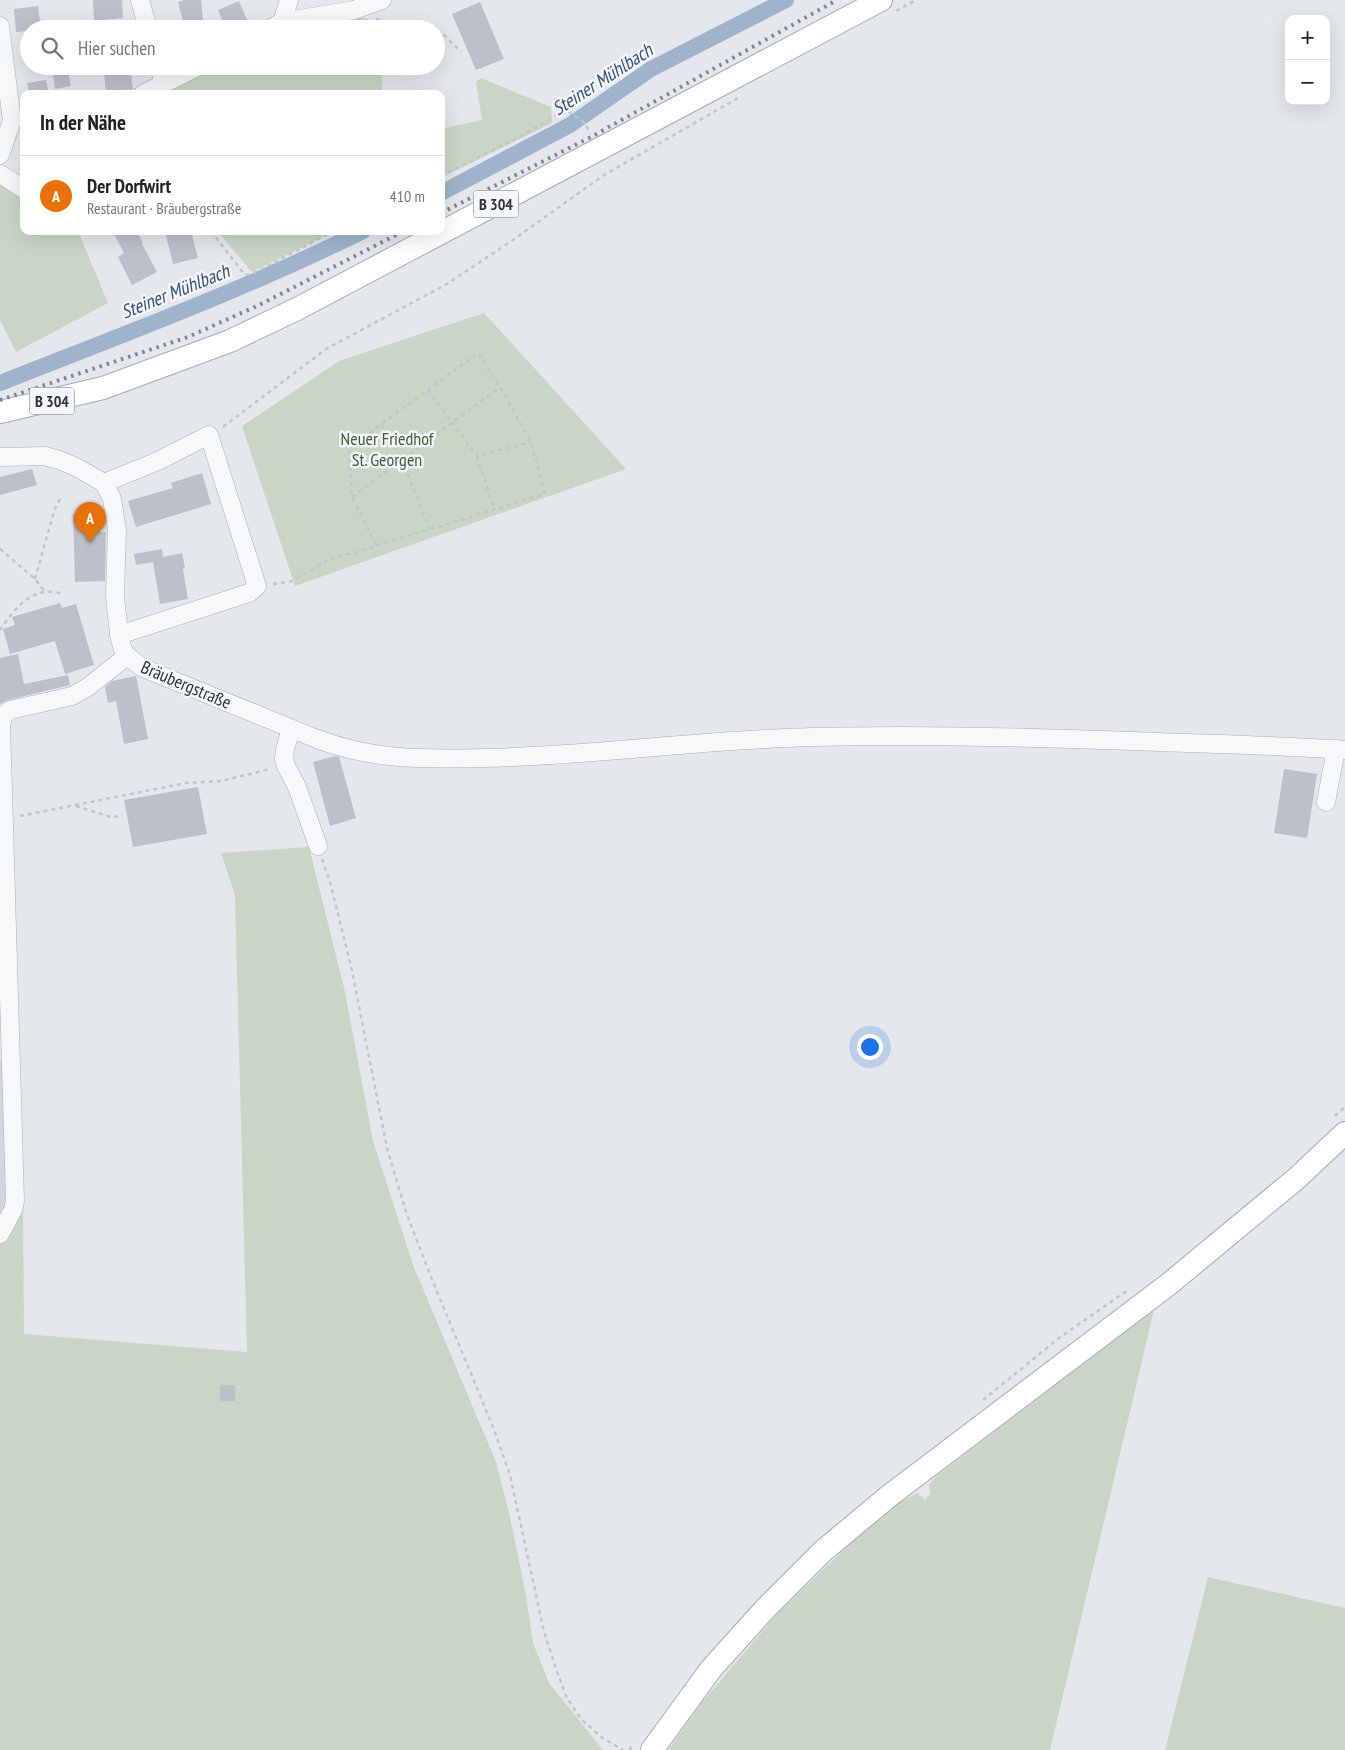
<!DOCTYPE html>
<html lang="de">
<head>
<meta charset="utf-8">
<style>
	body { margin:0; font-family:"PT Sans Narrow",sans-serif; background:#f2f2f2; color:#222 }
	.controls { position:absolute; right:15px; top:15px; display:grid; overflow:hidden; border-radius:10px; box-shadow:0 5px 20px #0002 }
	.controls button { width:45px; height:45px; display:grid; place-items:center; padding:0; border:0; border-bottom:1px solid #e0e0e0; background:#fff; color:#222; font:25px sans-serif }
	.you { position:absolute; left:869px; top:1046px; width:18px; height:18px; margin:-12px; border:4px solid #fff; border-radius:50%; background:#1a73e8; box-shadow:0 0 0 8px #1a73e833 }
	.badge { display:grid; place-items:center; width:32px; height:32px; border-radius:50%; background:#ea580c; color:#fff; font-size:16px; font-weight:700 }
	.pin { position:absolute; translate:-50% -41px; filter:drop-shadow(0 1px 2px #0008) }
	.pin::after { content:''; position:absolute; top:26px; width:18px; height:15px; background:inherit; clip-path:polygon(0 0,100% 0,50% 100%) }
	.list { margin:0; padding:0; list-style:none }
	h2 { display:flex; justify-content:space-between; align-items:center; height:65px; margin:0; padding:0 20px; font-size:21px }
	h2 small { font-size:16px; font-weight:400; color:#767676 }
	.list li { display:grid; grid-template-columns:32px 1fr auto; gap:15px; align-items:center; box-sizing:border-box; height:80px; padding:0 20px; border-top:1px solid #e0e0e0 }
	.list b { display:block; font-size:19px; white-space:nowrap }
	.list p { margin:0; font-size:16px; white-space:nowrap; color:#767676 }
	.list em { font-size:16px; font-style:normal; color:#767676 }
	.icon { flex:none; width:28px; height:28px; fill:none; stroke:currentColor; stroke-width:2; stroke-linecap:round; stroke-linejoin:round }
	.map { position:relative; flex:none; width:1345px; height:1750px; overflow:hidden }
	.search { position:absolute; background:#fff; box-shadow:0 5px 20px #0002; left:20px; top:20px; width:425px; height:55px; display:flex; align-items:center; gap:12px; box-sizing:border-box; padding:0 18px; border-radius:28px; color:#767676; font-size:19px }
	.panel { position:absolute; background:#fff; box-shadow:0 5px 20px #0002; left:20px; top:90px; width:425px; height:145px; border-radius:10px }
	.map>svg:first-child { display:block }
	.built { fill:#d2d6de }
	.green { fill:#c9d6c5 }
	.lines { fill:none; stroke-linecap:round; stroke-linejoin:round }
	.canal { stroke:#9fb4cc; stroke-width:16 }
	.building { fill:#bbc0ca }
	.minor-casing { stroke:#a9aeb7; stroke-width:19 }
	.major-casing { stroke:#a3abb8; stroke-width:24 }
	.path { stroke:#c2c5cb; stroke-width:2.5; stroke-dasharray:4 4; stroke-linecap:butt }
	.minor { stroke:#f7f8fa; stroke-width:18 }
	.major { stroke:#fff; stroke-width:22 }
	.rail { stroke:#7d8696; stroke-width:4; stroke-dasharray:2.5 5; stroke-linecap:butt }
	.labels { text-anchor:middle; stroke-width:5; stroke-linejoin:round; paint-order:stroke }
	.shield { fill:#f4f6f9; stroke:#676e7b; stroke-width:1 }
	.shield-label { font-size:16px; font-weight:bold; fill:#2b3445 }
	.park-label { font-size:18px; fill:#3f6138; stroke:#f4f6f9 }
	.street-label { font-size:18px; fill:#2b3445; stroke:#f4f6f9 }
	.water-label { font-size:19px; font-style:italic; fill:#34527a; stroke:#f4f6f9 }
</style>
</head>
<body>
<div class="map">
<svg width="1345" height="1750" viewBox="0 0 1345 1750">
	<rect width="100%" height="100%" fill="#e4e7ec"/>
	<!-- built -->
	<path class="built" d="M7,1059L11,1199L0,1218V1060Z"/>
	<!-- green -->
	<g class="green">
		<path d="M341,17L366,18L381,27V29H282Z"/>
		<path d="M207,66H382V94H152Z"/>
		<path d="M481,78L551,107L552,123L441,178V129L482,120L476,82Z"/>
		<path d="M0,182L24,194V231H78L108,303L16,352L0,320Z"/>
		<path d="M217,231H335L252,272Z"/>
		<path d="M484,313L626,469L295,586L242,426L339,361Z"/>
		<path d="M309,847L345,992L373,1141L413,1265L496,1462L510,1517L526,1595L533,1643L549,1683L603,1750H0V1241L23,1202L24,1334L247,1352L235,895L221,853Z"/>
		<path d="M1154,1310L1050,1750H668L699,1706L777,1614L852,1542L893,1505L918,1493L925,1500L930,1494L929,1484L939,1474Z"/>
		<path d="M1208,1577L1345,1608V1750H1165Z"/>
	</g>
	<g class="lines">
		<!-- canal -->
		<g class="canal">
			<path d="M441,193L570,125L651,69L786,0"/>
			<path d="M0,383C122,335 246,289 363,231"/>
		</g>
	</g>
	<!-- building -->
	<g class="building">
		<path d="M93,0H122L123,18L94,21Z"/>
		<path d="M185,0H201L204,29H185L178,2Z"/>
		<path d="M239,1L249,25L240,29H226L218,10Z"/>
		<path d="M480,2L504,59L476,70L452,14Z"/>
		<path d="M38,6L41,29H29V31L16,32L14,9Z"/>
		<path d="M103,66H130L133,89L106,92Z"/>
		<path d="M68,71L71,86L55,89L53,74Z"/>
		<path d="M46,80L49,94H29L27,83Z"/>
		<path d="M125,231H137L143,243L142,244L157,272L132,285L118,257L124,253L115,236Z"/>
		<path d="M165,231H191L198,258L173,264Z"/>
		<path d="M32,469L37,485L0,495V477Z"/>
		<path d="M202,473L211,504L136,527L128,501L173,488L171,483Z"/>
		<path d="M99,513L100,532H106L105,581L75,582L73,514Z"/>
		<path d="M162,549L163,557L182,553L185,568L183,569L188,599L160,604L153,562L136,565L134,554Z"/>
		<path d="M60,603L62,608L76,604L94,665L65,674L55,641L10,654L3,629L15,625L12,617Z"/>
		<path d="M18,654L24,684L68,675L70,685L8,700L0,704V658Z"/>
		<path d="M136,676L148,739L124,744L116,701L108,703L105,687L112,681Z"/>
		<path d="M335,756L339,757L356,818L330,826L313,762Z"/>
		<path d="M1284,769L1317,774L1307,838L1274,833Z"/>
		<path d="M198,787L207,834L133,847L124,800Z"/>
		<rect x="220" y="1385" width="15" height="16"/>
	</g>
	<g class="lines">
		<defs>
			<g id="minor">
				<path d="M140,0L148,29"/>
				<path d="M282,22L289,0"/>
				<path d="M0,26L12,121L0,155"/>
				<path d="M270,29L282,22L354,10L382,0"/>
				<path d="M159,66L164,84"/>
				<path d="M143,94L199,66"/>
				<path d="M0,174L24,189"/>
				<path d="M0,457L45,456L59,460L76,467L104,483L112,499L117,530L115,596L119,635L123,650L127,656L143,668L317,739C376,761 423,759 485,758C586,756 685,742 785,738C901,734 1017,737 1133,741C1203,744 1274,745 1345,750"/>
				<path d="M104,483L158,461L209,435L257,586L249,593L119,635"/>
				<path d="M291,729L285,749L284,759L286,766L297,787L318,846"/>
				<path d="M1326,802L1336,749"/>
				<path d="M0,1234L13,1210L15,1201L1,723L4,715L10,710L72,696L88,687L127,656"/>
			</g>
			<g id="major">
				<path d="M0,412L103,388L230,341L297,309L881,0"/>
				<path d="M652,1750L711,1669L765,1609L823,1551L889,1496L1169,1284L1297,1178L1345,1133"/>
			</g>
		</defs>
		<!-- minor casing -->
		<use href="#minor" class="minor-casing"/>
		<!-- major casing -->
		<use href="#major" class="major-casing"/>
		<!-- path -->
		<g class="path">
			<path d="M896,11L916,0"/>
			<path d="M376,19L401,29"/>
			<path d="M436,33L443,34L461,52"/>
			<path d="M441,176L519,137L566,110L585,123L590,134"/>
			<path d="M211,231L245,275L252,274L334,231"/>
			<path d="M428,390L477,456L531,442"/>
			<path d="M381,425L402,459L429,529"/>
			<path d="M223,427L326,349L447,284L513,240L604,175L740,97"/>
			<path d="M477,456L494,509"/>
			<path d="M352,497L500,387"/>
			<path d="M0,549L35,579L45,592"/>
			<path d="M35,579L54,511L60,499"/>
			<path d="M273,584L293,581L326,561L545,494L531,442L500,387L478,353L349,448L352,497L376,545"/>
			<path d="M0,630C11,614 24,595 45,592C49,591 56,593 61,593"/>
			<path d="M76,806L111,817L123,816"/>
			<path d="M20,816L186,783L221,781L270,769"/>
			<path d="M322,859L330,882L351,966L387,1148L406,1212L431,1277L493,1427L510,1475L544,1632L556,1669L567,1698L581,1719L601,1737L623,1750"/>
			<path d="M1335,1116L1345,1107"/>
			<path d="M983,1400L1059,1338L1128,1290"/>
			<path d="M629,1750L634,1744"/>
		</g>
		<!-- minor -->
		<use href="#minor" class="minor"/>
		<!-- major -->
		<use href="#major" class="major"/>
		<!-- rail -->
		<g class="rail">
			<path d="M441,213L591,137L837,0"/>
			<path d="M0,400L188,337L259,305L404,231"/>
		</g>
	</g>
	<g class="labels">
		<!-- shield labels -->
		<g class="shield">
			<rect x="473.5" y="190.5" width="45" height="27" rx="4"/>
			<rect x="29.5" y="387.5" width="45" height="27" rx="4"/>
		</g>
		<g class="shield-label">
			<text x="496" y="210">B 304</text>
			<text x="52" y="407">B 304</text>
		</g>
		<!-- park labels -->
		<g class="park-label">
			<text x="387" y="445">Neuer Friedhof<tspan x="387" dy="21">St. Georgen</tspan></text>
		</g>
		<!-- street labels -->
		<g class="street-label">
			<text transform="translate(186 685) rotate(23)" y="6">Bräubergstraße</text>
		</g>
		<!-- water labels -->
		<g class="water-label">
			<text transform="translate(602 79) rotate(-33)" y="7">Steiner Mühlbach</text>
			<text transform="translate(175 291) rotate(-22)" y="7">Steiner Mühlbach</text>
		</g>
	</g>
</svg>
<div class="controls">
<button>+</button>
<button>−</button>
</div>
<div class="you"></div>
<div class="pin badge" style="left:90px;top:543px;background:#e8710a">A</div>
<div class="search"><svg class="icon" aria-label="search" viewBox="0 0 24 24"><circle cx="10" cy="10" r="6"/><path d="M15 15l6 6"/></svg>Hier suchen</div>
<section class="panel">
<h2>In der Nähe<small></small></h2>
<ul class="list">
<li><span class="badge" style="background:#e8710a">A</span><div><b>Der Dorfwirt</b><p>Restaurant · Bräubergstraße</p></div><em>410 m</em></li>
</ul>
</section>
</div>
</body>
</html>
